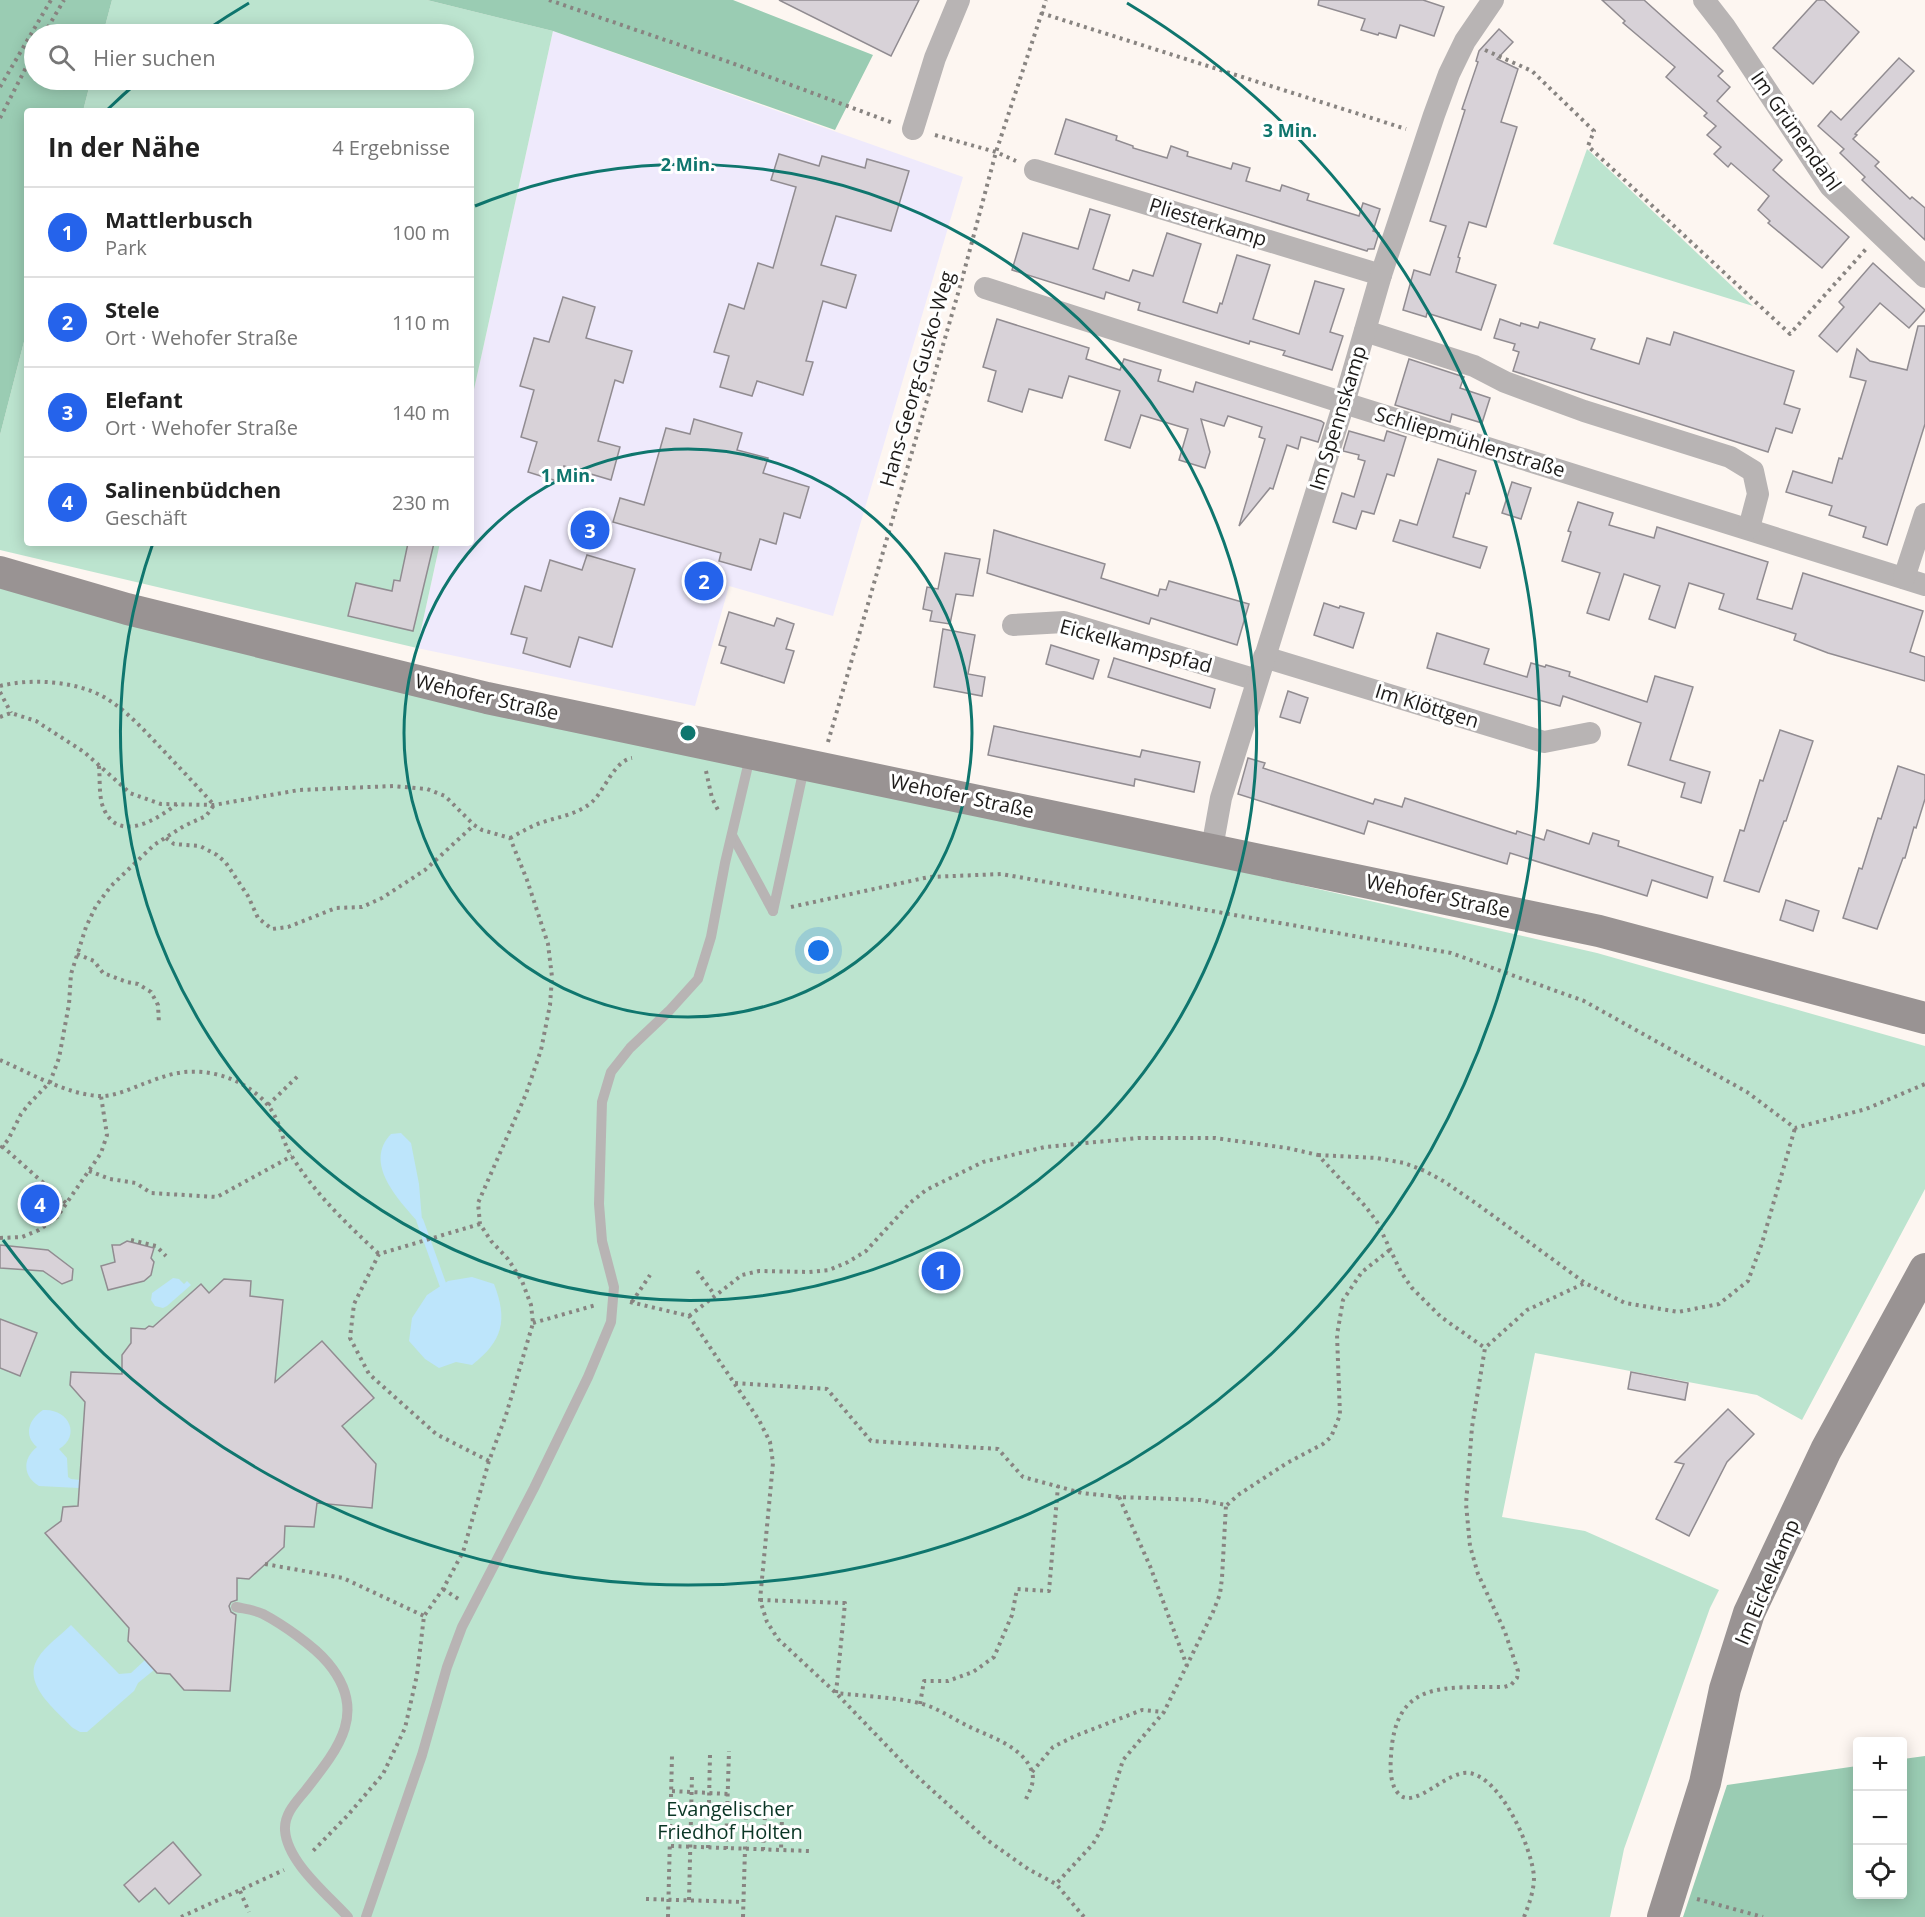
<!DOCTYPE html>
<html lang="de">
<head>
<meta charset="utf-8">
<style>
	body { margin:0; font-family:"Open Sans",sans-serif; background:#f6f6f6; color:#222 }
	.controls { position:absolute; right:18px; bottom:18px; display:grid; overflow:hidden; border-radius:6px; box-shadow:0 3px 15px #0003 }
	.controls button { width:54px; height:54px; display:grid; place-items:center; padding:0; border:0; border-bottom:2px solid #e0e0e0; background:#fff; color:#222; font:30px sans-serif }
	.you { position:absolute; left:819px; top:951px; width:21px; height:21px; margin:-15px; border:4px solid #fff; border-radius:50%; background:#1a73e8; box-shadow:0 0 0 9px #1a73e833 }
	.badge { display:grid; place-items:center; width:39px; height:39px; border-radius:50%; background:#2563eb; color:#fff; font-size:20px; font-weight:700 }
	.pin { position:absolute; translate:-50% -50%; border:3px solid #fff; box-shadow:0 2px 6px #0006 }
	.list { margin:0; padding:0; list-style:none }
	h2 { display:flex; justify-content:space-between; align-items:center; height:78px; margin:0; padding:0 24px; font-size:26px }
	h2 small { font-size:20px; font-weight:400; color:#767676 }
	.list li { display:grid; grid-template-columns:39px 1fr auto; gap:18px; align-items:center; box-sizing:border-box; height:90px; padding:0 24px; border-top:2px solid #e0e0e0 }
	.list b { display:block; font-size:22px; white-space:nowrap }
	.list p { margin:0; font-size:20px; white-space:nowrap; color:#767676 }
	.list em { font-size:20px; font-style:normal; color:#767676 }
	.icon { flex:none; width:33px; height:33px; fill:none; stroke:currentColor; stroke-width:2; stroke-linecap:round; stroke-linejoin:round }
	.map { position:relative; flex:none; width:1925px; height:1917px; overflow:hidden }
	.search { position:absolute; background:#fff; box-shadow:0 3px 15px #0003; left:24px; top:24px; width:450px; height:66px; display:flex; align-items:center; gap:15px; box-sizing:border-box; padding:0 21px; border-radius:33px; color:#767676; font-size:22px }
	.panel { position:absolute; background:#fff; box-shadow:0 3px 15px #0003; left:24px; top:108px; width:450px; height:438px; border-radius:6px }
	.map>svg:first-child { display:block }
	.education { fill:#efeafc }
	.green { fill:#bce4cf }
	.forest { fill:#9accb3 }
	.water { fill:#bde5fb }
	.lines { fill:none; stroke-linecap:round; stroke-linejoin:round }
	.stream { stroke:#bde5fb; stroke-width:7 }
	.building { fill:#d8d2d8; stroke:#918c91; stroke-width:1.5 }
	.path { stroke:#888481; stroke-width:4; stroke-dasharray:3 4.5; stroke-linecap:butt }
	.lane { stroke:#b8b4b4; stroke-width:10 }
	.street { stroke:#b8b4b4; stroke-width:22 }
	.secondary { stroke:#999393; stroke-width:32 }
	.ring { fill:none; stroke:#0f766e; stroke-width:3 }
	.labels { text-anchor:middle; stroke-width:6; stroke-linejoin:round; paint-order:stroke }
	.street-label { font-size:20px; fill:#1d1b19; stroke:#fff }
	.park-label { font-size:20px; fill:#093524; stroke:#fff }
	.centre { fill:#0f766e; stroke:#fff; stroke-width:3 }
	.ring-label { font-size:18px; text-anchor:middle; font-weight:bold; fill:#0f766e; stroke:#fff; stroke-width:6; stroke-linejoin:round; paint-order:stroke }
</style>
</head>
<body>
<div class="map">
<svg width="1925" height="1917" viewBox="0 0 1925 1917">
	<rect width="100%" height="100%" fill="#fdf6f1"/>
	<!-- education -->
	<path class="education" d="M553,31L963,177L833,616L729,586L695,706L417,648L440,543H471V403Z"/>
	<!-- green -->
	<g class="green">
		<path d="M112,0H427L553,31L471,403V111H83L91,80H464V34H103Z"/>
		<path d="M1587,149L1753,306L1553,244Z"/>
		<path d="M27,330V543H440L417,648L0,550V435Z"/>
		<path d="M0,577L654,737L1597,953L1925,1046V1189L1802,1420L1757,1395L1535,1353L1502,1517L1585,1531L1719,1590L1710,1608L1624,1849L1610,1917H0Z"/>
	</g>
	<!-- forest -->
	<g class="forest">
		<path d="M0,0H112L103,34H34V80H91L83,111H27V330L0,435Z"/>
		<path d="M427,0H733L873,55L835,130L553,31Z"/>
		<path d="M1925,1756V1917H1683L1727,1785L1857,1766L1858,1894H1902L1903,1759Z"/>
	</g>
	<!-- water -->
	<g class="water">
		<path d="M401,1133L411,1143L419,1184L422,1220L418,1222C398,1199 363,1163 391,1134Z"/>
		<path d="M472,1277L494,1284C508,1320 503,1341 472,1365L456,1362L439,1368L425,1359L409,1341L412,1318L427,1295L448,1281Z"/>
		<path d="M173,1278L179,1279L184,1284L187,1281L191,1285L167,1306L163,1308L155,1306L151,1300L152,1293Z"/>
		<path d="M43,1410C68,1408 82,1435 59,1449L67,1458L68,1477L71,1479L80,1480L79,1488L39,1486C23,1476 22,1459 37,1447C23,1435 29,1419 43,1410Z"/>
		<path d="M71,1625L119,1674L131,1673L145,1660L154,1670L138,1683L134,1691L87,1732H80L73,1728C57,1711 21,1684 38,1658C45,1646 61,1635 71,1625Z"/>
	</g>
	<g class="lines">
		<!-- stream -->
		<path class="stream" d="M420,1221L443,1285"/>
	</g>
	<!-- building -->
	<g class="building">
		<path d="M779,0H919L891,56Z"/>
		<path d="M1319,0H1423L1444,7L1434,36L1400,25L1396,38L1379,33L1378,35L1361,30L1365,19L1318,5Z"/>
		<path d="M1602,0H1644L1723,71L1718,76L1730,87L1717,101L1782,160L1773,170L1849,237L1822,268L1768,223L1770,221L1758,210L1769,196L1731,163L1728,167L1714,154L1721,147L1707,135L1716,126L1704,116L1707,113L1666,77L1675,67L1623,23L1625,21Z"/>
		<path d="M1817,0H1824L1859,32L1813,84L1773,48Z"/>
		<path d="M1499,29L1513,42L1497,59L1518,69L1501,122L1517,127L1486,227L1469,222L1458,257L1460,258L1456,272L1496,285L1481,330L1427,313L1426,317L1403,310L1414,270L1430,275L1446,226L1430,221L1465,110L1462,109L1478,62L1476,61L1479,51Z"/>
		<path d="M1899,58L1914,71L1855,134L1857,135L1853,139L1879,162L1875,166L1910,199L1912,197L1925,208V240L1862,180L1865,177L1840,153L1844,149L1818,126L1831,111L1841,120Z"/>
		<path d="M1066,119L1117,136L1116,140L1133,146V148L1167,158L1171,146L1188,152L1187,156L1231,169L1233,163L1250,168L1246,181L1280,191L1282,185L1309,194L1307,200L1359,216L1363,203L1380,209L1373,231L1379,233L1374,249H1368L1367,251L1055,154Z"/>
		<path d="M779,154L819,166L822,156L865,168L867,159L909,171L891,231L836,216L821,265L856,275L846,308L823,301L806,361L813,362L803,395L757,381L752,396L720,387L729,356L714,352L729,304L744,309L758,263L773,268L796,187L771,180Z"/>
		<path d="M1090,209L1110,215L1093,269L1129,281L1133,270L1153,276L1167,233L1201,244L1183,302L1217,313L1220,303L1222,304L1237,255L1270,265L1253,319L1299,334L1315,281L1344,289L1330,332L1343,336L1332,370L1283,355L1285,351L1250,341L1249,344L1138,310L1140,303L1106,292L1104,299L1012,270L1023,233L1078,249Z"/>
		<path d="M1873,263L1925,310L1909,328L1880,303L1837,352L1819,336L1844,307L1839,302Z"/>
		<path d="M563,297L595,307L586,338L632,351L623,383L615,380L598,441L620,447L611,480L564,466L560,482L528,472L537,442L521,437L534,390L520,386L534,338L549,342Z"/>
		<path d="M997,319L1089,348L1086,359L1120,370L1124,359L1161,370L1158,381L1193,392L1196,382L1321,421L1324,423L1318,442L1301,437L1298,449L1287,445L1273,489L1270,488L1239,526L1265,439L1259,437L1262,427L1228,416L1224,426L1201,419L1210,452L1205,468L1179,460L1188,429L1141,415L1130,448L1105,440L1120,391L1069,376L1062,398L1029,389L1022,412L988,401L996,371L983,367Z"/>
		<path d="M1500,319L1520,326L1521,323L1538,328L1540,322L1595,339L1591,349L1639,364L1647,338L1670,345L1674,332L1794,371L1784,404L1800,409L1792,433L1776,428L1768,452L1513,371L1519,352L1513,350L1515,344L1494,338Z"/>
		<path d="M1918,326H1925V424L1887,545L1863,537L1866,527L1829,515L1832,506L1786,492L1793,471L1832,483L1839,458L1842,459L1866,381L1850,377L1857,349L1870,361L1907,370Z"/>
		<path d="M1409,359L1464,377L1460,388L1490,398L1482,423L1452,414L1450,422L1395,405Z"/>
		<path d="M694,419L742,433L737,450L768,458L763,473L809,487L800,518L784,513L776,544L760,539L751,570L719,561L721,553L613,522L620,498L644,505L666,428L690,434Z"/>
		<path d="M1349,431L1384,441L1387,431L1406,437L1394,476L1387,474L1374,514L1362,511L1356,529L1333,522L1342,493L1354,497L1365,461L1358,459L1359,455L1343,451Z"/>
		<path d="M1438,459L1476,471L1469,494L1466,493L1453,537L1487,547L1480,568L1393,541L1400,520L1417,525Z"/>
		<path d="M1512,482L1531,488L1521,519L1502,513Z"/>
		<path d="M1578,502L1613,513L1609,525L1654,538L1657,527L1768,562L1757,599L1792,609L1803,573L1923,611L1910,652L1925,657V681L1828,653L1794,640L1796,634L1719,609L1724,594L1689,583L1675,628L1649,619L1660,586L1624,574L1609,620L1587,613L1600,573L1562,561L1571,532L1568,531Z"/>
		<path d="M994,530L1105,564L1101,578L1158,596L1160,589L1166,590L1169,581L1249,604L1237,645L1151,618L1149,624L987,573Z"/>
		<path d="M408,543H434L413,631L348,616L356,583L392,591L394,580L400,581Z"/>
		<path d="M945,553L980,559L973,596L956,594L950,624L930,621L932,611L923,609L927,587L938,589Z"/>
		<path d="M587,555L635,569L612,647L579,637L570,667L523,653L527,638L511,634L525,586L541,591L550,560L582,570Z"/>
		<path d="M1324,603L1339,608L1340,606L1364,613L1353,648L1314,635Z"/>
		<path d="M729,612L774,626L777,618L794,624L786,649L794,651L784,683L721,663L726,647L719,645Z"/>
		<path d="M943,629L975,635L968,674L985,677L982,696L934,687Z"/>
		<path d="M1437,633L1489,649L1484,664L1527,677L1531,663L1545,667L1546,665L1570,672L1569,676L1647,702L1655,676L1693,687L1670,760L1710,772L1701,803L1681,797L1685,783L1628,765L1641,723L1563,696L1560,706L1427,668Z"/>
		<path d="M1051,645L1099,660L1093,679L1046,664Z"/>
		<path d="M1114,658L1215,689L1210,708L1108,677Z"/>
		<path d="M1288,691L1308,698L1300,723L1280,717Z"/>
		<path d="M994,726L1140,757L1142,750L1200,762L1194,792L1135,779L1134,786L988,755Z"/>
		<path d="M1780,730L1813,741L1786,821H1784L1759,892L1724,881L1740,830L1744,831L1760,780L1763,781Z"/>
		<path d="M1248,758L1265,763L1263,768L1373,804L1375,799L1402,807L1405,798L1516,834L1517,831L1544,840L1547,830L1589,844L1593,833L1619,841L1618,846L1713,877L1707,898L1652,880L1647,896L1510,853L1507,864L1368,821L1364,834L1238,794Z"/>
		<path d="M1898,766L1925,775V799L1916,828L1914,827L1905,858H1903L1877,929L1843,918L1859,868L1862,869L1878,818L1881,819Z"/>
		<path d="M1786,900L1819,911L1813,931L1780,920Z"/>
		<path d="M127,1241L154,1248L151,1258L154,1262L151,1275L144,1281L108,1290L101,1266L115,1262L112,1245H120Z"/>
		<path d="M0,1245L48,1250L73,1269L72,1280L62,1284L43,1271L0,1268Z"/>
		<path d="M224,1279L251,1281L250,1296L283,1300L275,1382L322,1341L374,1398L342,1426L376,1464L372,1508L317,1503L314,1527L285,1526L284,1547L249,1579L237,1578V1600L231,1602L229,1606L231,1612L236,1615L230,1691L184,1690L170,1674L157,1673L128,1641L129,1628L45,1533L61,1521L63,1507L78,1506L85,1402L70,1385L71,1372L122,1374V1355L131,1343V1328L145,1329L149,1326L153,1327L201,1284L209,1293Z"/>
		<path d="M0,1319L37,1333L20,1376L0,1368Z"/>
		<path d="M1631,1372L1688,1383L1685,1400L1628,1389Z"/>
		<path d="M1728,1409L1754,1434L1727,1462L1689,1536L1656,1519L1684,1464L1675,1462Z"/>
		<path d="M173,1842L201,1875L169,1904L155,1888L139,1902L124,1885Z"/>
	</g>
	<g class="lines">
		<!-- path -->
		<g class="path">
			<path d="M549,0L732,63L893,123"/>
			<path d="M1041,13L1406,129"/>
			<path d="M44,34L64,0"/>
			<path d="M1485,50L1532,71L1594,131L1588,146L1790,334L1866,249"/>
			<path d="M0,87L51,0"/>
			<path d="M0,118L34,52"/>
			<path d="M935,135L996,152L1016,161"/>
			<path d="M0,686C32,678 75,681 104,697C126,710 143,729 160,747C178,766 196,785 214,805L206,816L184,826L154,845L111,886L96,906L86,927L71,974L69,1004L59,1058L50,1082L29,1104L21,1114L8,1140L0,1149"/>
			<path d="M0,692L11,713"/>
			<path d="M0,717L11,713L36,721L84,752L130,793L161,804L214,805L299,790L393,786L427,789L445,796L474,825L482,830L510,838L527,880L548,944L552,977L550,1005L541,1050L526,1094L478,1203L480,1224L491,1241L508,1259L522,1281L531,1305L533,1323L506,1415L489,1461L463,1552L443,1589L424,1616L417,1675L405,1728L383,1774L348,1815L311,1853"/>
			<path d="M828,742L961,283L996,152L1046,0"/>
			<path d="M99,766C100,778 99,793 102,804C115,845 155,821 177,804"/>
			<path d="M706,771L712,798L719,812"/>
			<path d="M166,838L174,844L200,846L217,855L226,863L248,896L258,918L272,929L288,927L336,908L362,907L382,898L425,870L474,825"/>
			<path d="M510,838C518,834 526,829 535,825C554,817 576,816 592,802C605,790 614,761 632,758"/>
			<path d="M791,907L929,877L1001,874L1451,953L1584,1001L1747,1092L1795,1128L1866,1109L1925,1084"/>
			<path d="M77,954L94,961L103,973L127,982L138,984L151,992L158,1005L159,1024"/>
			<path d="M0,1060C30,1073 66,1094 99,1096C113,1097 130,1089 143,1084C154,1080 166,1075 178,1073C206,1068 237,1077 259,1096C281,1115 278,1133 291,1155C315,1194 347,1224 379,1254"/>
			<path d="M268,1105L299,1075"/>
			<path d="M2,1146L66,1203"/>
			<path d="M1318,1155L1377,1158L1404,1163L1425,1171L1445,1182L1477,1204L1585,1283L1625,1303L1678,1312L1719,1304L1748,1281L1762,1243L1795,1128"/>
			<path d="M89,1171L110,1179L136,1183L151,1193L217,1197L292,1156"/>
			<path d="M480,1224L379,1254L354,1304L350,1338L369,1374L436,1434L489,1461"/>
			<path d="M0,1238L22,1237L39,1230L57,1217L101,1153L107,1135L101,1096"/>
			<path d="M131,1240L156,1246L166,1256"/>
			<path d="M697,1271L714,1294"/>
			<path d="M630,1302L689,1316L759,1420L770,1442L773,1463L760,1600L767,1622L778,1639L836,1693L909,1769L987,1840L1028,1869L1056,1884L1084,1917"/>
			<path d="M632,1302L650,1275"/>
			<path d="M689,1316L742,1275L759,1271L809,1272L829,1270L848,1262L866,1251L910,1203L926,1190L983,1162L1045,1147L1138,1138H1215L1287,1148L1318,1155L1366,1207L1377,1222L1401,1272L1412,1288L1441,1317L1485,1348"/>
			<path d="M533,1323L596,1305"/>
			<path d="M735,1383L827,1389L871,1441L998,1449L1023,1477L1082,1493L1119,1497L1200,1500L1226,1505L1222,1578L1220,1594L1213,1612L1164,1712L1123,1760L1102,1828L1093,1844L1056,1884"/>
			<path d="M1119,1497L1150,1566L1187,1666"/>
			<path d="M1227,1505L1238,1495L1287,1463L1323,1444L1331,1437L1340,1415L1337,1335L1343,1300L1362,1272L1391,1249"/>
			<path d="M265,1564L343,1578L424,1616"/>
			<path d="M443,1589L460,1600"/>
			<path d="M760,1600L845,1603L836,1693C863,1696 892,1697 919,1703C936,1707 950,1717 966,1725C987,1736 1024,1746 1032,1772C1035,1782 1030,1790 1026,1799"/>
			<path d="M920,1704L924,1681H948L973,1672L994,1657L1012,1615L1017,1589L1049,1591L1058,1486"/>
			<path d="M1032,1772L1053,1747L1075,1736L1142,1710L1163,1712"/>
			<path d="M672,1791L728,1794"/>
			<path d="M728,1815L782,1816L781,1850"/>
			<path d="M671,1846L809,1851"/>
			<path d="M708,1848L710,1755"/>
			<path d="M726,1849L729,1751"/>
			<path d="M763,1850L765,1816"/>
			<path d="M240,1891L249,1912"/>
			<path d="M646,1899L743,1902"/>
			<path d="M1697,1899L1763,1917"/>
			<path d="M689,1900L692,1775"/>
			<path d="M181,1917L284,1870"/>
			<path d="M668,1917L672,1756"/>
			<path d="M743,1917L746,1815"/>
			<path d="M1524,1917C1529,1904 1534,1891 1534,1877C1532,1848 1501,1777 1469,1773C1447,1770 1416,1809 1400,1795C1390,1787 1390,1768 1391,1756C1395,1679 1444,1688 1504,1687L1511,1685L1517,1678L1518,1671L1505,1632L1478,1574L1470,1546L1466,1504L1472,1427L1485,1348L1527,1310L1585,1283"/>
		</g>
		<!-- lane -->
		<g class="lane">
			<path d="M732,835L773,911"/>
			<path d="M773,911L804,768"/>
			<path d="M236,1607C245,1609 255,1610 263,1614C282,1624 314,1646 328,1663C369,1712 338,1749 305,1791C296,1802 284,1814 285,1830C287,1862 327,1894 348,1917"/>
			<path d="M366,1917L422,1755L447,1667L462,1627L534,1488L588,1377L611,1322L614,1287L602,1241L599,1204L602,1102L611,1072L630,1048L669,1011L698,979L711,937L725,863L750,757"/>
		</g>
		<!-- street -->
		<g class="street">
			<path d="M1704,0L1725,27L1830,186L1925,277"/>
			<path d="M913,129L935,58L959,0"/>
			<path d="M1035,170L1381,275"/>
			<path d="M985,288L1344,403L1925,585"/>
			<path d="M1365,331L1474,366L1505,382L1584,411L1730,457L1753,471L1758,494L1749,528"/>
			<path d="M1904,578L1925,514"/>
			<path d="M1013,625L1064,622L1257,680"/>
			<path d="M1264,657L1544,742L1590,733"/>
			<path d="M1212,848L1221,798L1344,403L1381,275L1434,115L1449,74L1465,41L1493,0"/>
		</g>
		<!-- secondary -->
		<g class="secondary">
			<path d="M0,572L127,609L487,698L1599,931L1925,1018"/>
			<path d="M1663,1917L1705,1783L1725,1689L1749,1613L1826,1450L1925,1269"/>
		</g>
	</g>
	<!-- distance rings -->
	<g class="ring">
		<circle cx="688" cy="733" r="284"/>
		<path d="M475 206A568 568 0 1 1 153 543"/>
		<path d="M107 110A852 852 0 0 1 140 80M205 31A852 852 0 0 1 249 3M1127 3A852 852 0 1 1 3 1240"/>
	</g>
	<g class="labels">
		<!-- street labels -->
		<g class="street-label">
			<text transform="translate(1796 131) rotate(55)" y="7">Im Grünendahl</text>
			<text transform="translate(1208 222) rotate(17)" y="7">Pliesterkamp</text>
			<text transform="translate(917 379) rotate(-74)" y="7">Hans-Georg-Gusko-Weg</text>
			<text transform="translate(1338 418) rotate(-73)" y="7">Im Spennskamp</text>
			<text transform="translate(1470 442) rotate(17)" y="7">Schliepmühlenstraße</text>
			<text transform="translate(1136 646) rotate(15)" y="7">Eickelkampspfad</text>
			<text transform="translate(487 697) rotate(13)" y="7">Wehofer Straße</text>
			<text transform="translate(1427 706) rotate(17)" y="7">Im Klöttgen</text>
			<text transform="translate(962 796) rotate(12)" y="7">Wehofer Straße</text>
			<text transform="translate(1438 896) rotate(12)" y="7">Wehofer Straße</text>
			<text transform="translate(1767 1582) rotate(-67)" y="7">Im Eickelkamp</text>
		</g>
		<!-- park labels -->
		<g class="park-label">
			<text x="730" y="1816">Evangelischer<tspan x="730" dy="23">Friedhof Holten</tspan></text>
		</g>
	</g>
	<circle cx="688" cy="733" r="9" class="centre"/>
	<g class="ring-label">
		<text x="1290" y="137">3 Min.</text>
		<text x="688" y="171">2 Min.</text>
		<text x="568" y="482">1 Min.</text>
	</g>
</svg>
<div class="controls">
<button>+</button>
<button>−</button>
<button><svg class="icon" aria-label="locate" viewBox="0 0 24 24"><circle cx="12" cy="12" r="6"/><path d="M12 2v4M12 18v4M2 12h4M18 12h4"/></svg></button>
</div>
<div class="you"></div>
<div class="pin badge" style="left:941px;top:1271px">1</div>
<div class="pin badge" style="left:704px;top:581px">2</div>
<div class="pin badge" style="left:590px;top:530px">3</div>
<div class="pin badge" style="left:40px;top:1204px">4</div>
<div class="search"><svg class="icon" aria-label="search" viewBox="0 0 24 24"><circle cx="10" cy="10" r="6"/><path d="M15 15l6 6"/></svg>Hier suchen</div>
<section class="panel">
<h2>In der Nähe<small>4 Ergebnisse</small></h2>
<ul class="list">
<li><span class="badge">1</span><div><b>Mattlerbusch</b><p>Park</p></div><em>100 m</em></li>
<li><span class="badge">2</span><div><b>Stele</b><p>Ort · Wehofer Straße</p></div><em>110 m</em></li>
<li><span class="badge">3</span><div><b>Elefant</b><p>Ort · Wehofer Straße</p></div><em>140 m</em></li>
<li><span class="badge">4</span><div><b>Salinenbüdchen</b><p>Geschäft</p></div><em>230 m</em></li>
</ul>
</section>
</div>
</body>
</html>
